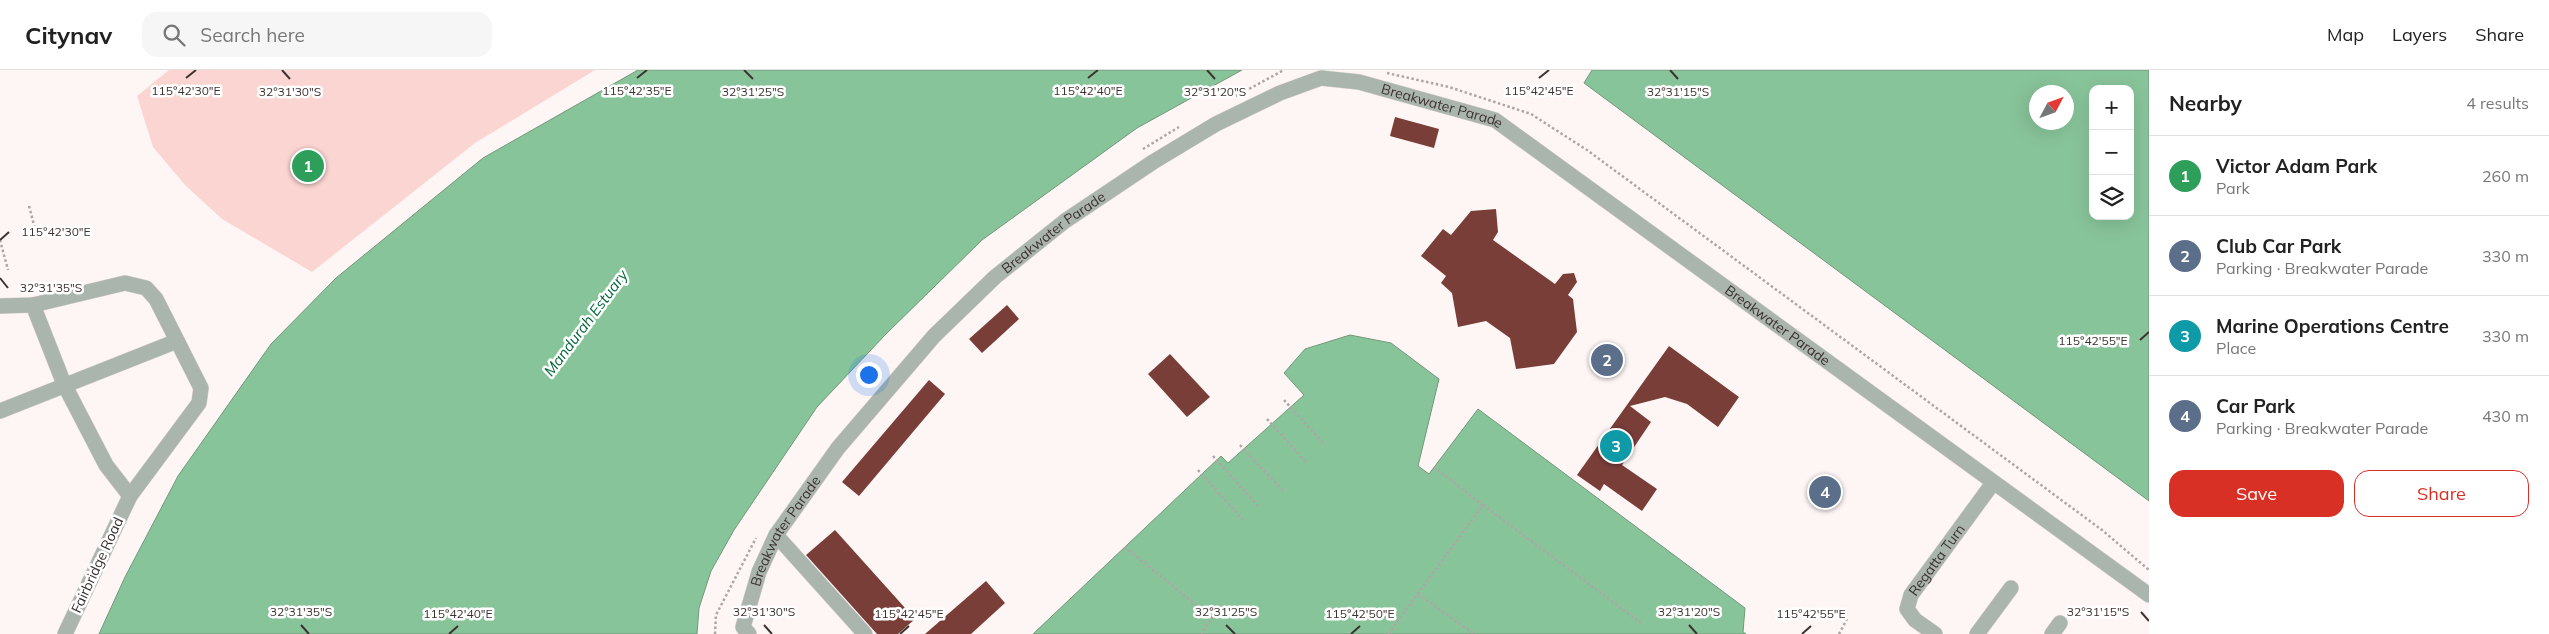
<!DOCTYPE html>
<html lang="en">
<head>
<meta charset="utf-8">
<style>
	body { margin:0; font-family:Mulish,sans-serif; background:#f6f6f6; color:#222 }
	.controls { position:absolute; right:15px; top:15px; display:grid; overflow:hidden; border-radius:10px; box-shadow:0 5px 20px #0002 }
	.controls button { width:45px; height:45px; display:grid; place-items:center; padding:0; border:0; border-bottom:1px solid #e0e0e0; background:#fff; color:#222; font:25px sans-serif }
	.compass { position:absolute; left:2029px; top:15px; width:45px; height:45px; border-radius:50%; background:#fff; box-shadow:0 5px 20px #0002; rotate:49deg }
	.you { position:absolute; left:868px; top:304px; width:18px; height:18px; margin:-12px; border:4px solid #fff; border-radius:50%; background:#1a73e8; box-shadow:0 0 0 8px #1a73e833 }
	.badge { display:grid; place-items:center; width:32px; height:32px; border-radius:50%; background:#d93025; color:#fff; font-size:16px; font-weight:700 }
	.pin { position:absolute; translate:-50% -50%; border:2px solid #fff; box-shadow:0 1px 5px #0006 }
	.list { margin:0; padding:0; list-style:none }
	h2 { display:flex; justify-content:space-between; align-items:center; height:65px; margin:0; padding:0 20px; font-size:21px }
	h2 small { font-size:16px; font-weight:400; color:#767676 }
	.list li { display:grid; grid-template-columns:32px 1fr auto; gap:15px; align-items:center; box-sizing:border-box; height:80px; padding:0 20px; border-top:1px solid #e0e0e0 }
	.list b { display:block; font-size:19px; white-space:nowrap }
	.list p { margin:0; font-size:16px; white-space:nowrap; color:#767676 }
	.list em { font-size:16px; font-style:normal; color:#767676 }
	.actions { display:flex; gap:10px; padding:15px 20px }
	.actions a { flex:1; padding:11px 0; border:1px solid #d93025; border-radius:15px; text-align:center; font-size:18px; color:#d93025 }
	.actions .main { background:#d93025; color:#fff }
	.icon { flex:none; width:28px; height:28px; fill:none; stroke:currentColor; stroke-width:2; stroke-linecap:round; stroke-linejoin:round }
	.map { position:relative; flex:none; width:2149px; height:564px; overflow:hidden }
	header { display:flex; align-items:center; gap:30px; box-sizing:border-box; height:70px; padding:0 25px; background:#fff; border-bottom:1px solid #e0e0e0 }
	header strong { font-size:24px }
	nav { display:flex; gap:28px; margin-inline-start:auto; font-size:18px }
	.search { width:350px; height:45px; background:#f6f6f6; display:flex; align-items:center; gap:12px; box-sizing:border-box; padding:0 18px; border-radius:15px; color:#767676; font-size:19px }
	main { display:flex }
	aside { flex:1; background:#fff }
	.map>svg:first-child { display:block }
	.green { fill:#fbd5d1 }
	.water { fill:#88c49a; stroke:#72987a; fill-rule:evenodd }
	.building { fill:#7a3e39 }
	.lines { fill:none; stroke-linecap:round; stroke-linejoin:round }
	.minor-casing { stroke:#dad3d2; stroke-width:16 }
	.path { stroke:#aea6a4; stroke-width:2.5; stroke-dasharray:2.5 2.5; stroke-linecap:butt }
	.minor { stroke:#aab5ad; stroke-width:15 }
	.ticks { fill:none; stroke:#3d3230; stroke-width:2 }
	.labels { text-anchor:middle; stroke-width:5; stroke-linejoin:round; paint-order:stroke }
	.street-label { font-size:14px; fill:#3d3230; stroke:#fff }
	.water-label { font-size:15px; font-style:italic; fill:#006736; stroke:#fff }
	.ticks-label { font-size:12px; text-anchor:middle; fill:#3d3230; stroke:#fff; stroke-width:5; stroke-linejoin:round; paint-order:stroke }
</style>
</head>
<body>
<header>
<strong>Citynav</strong>
<div class="search"><svg class="icon" aria-label="search" viewBox="0 0 24 24"><circle cx="10" cy="10" r="6"/><path d="M15 15l6 6"/></svg>Search here</div>
<nav><a>Map</a><a>Layers</a><a>Share</a></nav>
</header>
<main>
<div class="map">
<svg width="2149" height="564" viewBox="0 0 2149 564">
	<rect width="100%" height="100%" fill="#fdf6f5"/>
	<!-- green -->
	<path class="green" d="M169,0H595L475,73L312,202L222,149L185,115L153,77L137,26Z"/>
	<!-- water -->
	<g class="water">
		<path d="M638,0H1242L1137,58L982,170L886,264L817,337L734,460L711,501L699,538L697,564H99L125,507L178,406L271,274L336,208L483,88Z"/>
		<path d="M1592,0H2149V431L1584,13ZM2093,19H2130V146H2093ZM2036,22H2066V52H2036Z"/>
		<path d="M1350,265L1391,273L1439,309L1418,396L1429,404L1478,339L1745,538L1743,562L1746,564H1033L1221,386L1228,393L1304,325L1284,303L1305,279Z"/>
	</g>
	<!-- building -->
	<g class="building">
		<path d="M1395,47L1439,59L1434,78L1390,66Z"/>
		<path d="M1496,139L1498,162L1493,170L1555,214L1563,204L1574,203L1577,212L1568,225L1573,229L1577,262L1554,294L1516,299L1510,268L1486,251L1458,257L1452,223L1441,213L1446,206L1421,186L1443,159L1451,165L1471,141Z"/>
		<path d="M1007,235L1019,249L982,283L969,269Z"/>
		<path d="M1669,276L1739,327L1718,357L1687,334L1665,327L1630,336L1651,352L1622,395L1657,419L1642,441L1604,414L1600,421L1577,405Z"/>
		<path d="M1170,284L1210,327L1187,347L1148,304Z"/>
		<path d="M929,310L945,324L859,426L842,412Z"/>
		<path d="M835,460L915,549L898,564H877L806,485Z"/>
		<path d="M986,511L1005,533L971,564H925Z"/>
	</g>
	<g class="lines">
		<defs>
			<g id="minor">
				<path d="M33,235L64,314L106,395L130,426"/>
				<path d="M0,236L33,235L125,213L146,218L156,229L201,318L199,333L130,426L65,564"/>
				<path d="M0,341L177,271"/>
				<path d="M776,465L865,564"/>
				<path id="s1" d="M749,564L743,557L759,502L776,465L838,378L934,266L995,207L1065,151L1153,92L1216,54L1280,23L1321,8L1359,12L1495,50L2149,525"/>
				<path id="s2" d="M1935,564L1915,550L1907,539L1911,525L1993,413"/>
				<path d="M1977,564L2011,518"/>
				<path d="M2052,564L2060,553"/>
			</g>
		</defs>
		<!-- minor casing -->
		<use href="#minor" class="minor-casing"/>
		<!-- path -->
		<g class="path">
			<path d="M1387,3L1449,17L1531,44L1587,80L2102,460L2149,500"/>
			<path d="M1236,26L1284,0"/>
			<path d="M1143,79L1179,57"/>
			<path d="M29,136L37,166"/>
			<path d="M0,170L8,200"/>
			<path d="M1284,330L1325,375"/>
			<path d="M1267,349L1306,392"/>
			<path d="M1240,375L1284,422"/>
			<path d="M1213,386L1258,436"/>
			<path d="M1198,400L1243,450"/>
			<path d="M1483,435L1641,553"/>
			<path d="M1125,477L1212,548L1201,564"/>
			<path d="M1418,524L1474,564"/>
			<path d="M715,564L716,545L756,468"/>
			<path d="M1388,564L1483,435L1434,397"/>
			<path d="M1839,564L1847,549"/>
		</g>
		<!-- minor -->
		<use href="#minor" class="minor"/>
	</g>
	<!-- ticks -->
	<path class="ticks" d="M282,0L290,9M744,0L753,9M1207,0L1215,9M1670,0L1678,9M186,8L196,0M637,8L647,0M1088,8L1098,0M1539,8L1549,0M0,170L9,162M0,208L8,218M2140,270L2149,262M2141,542L2149,551M301,555L309,564M764,555L772,564M1226,555L1235,564M1689,555L1697,564M449,564L458,556M900,564L909,556M1351,564L1360,556M1802,564L1811,556"/>
	<g class="labels">
		<!-- street labels -->
		<g class="street-label">
			<text dy="5" stroke="none"><textPath href="#s1" startOffset="955">Breakwater Parade</textPath></text>
			<text dy="5" stroke="none"><textPath href="#s1" startOffset="520">Breakwater Parade</textPath></text>
			<text dy="5" stroke="none"><textPath href="#s1" startOffset="1359">Breakwater Parade</textPath></text>
			<text dy="5" stroke="none"><textPath href="#s1" startOffset="115">Breakwater Parade</textPath></text>
			<text dy="5" stroke="none"><textPath href="#s2" startOffset="96">Regatta Turn</textPath></text>
			<text transform="translate(97 495) rotate(-65)" y="5">Fairbridge Road</text>
		</g>
		<!-- water labels -->
		<g class="water-label">
			<text transform="translate(586 253) rotate(-53)" y="5">Mandurah Estuary</text>
		</g>
	</g>
	<g class="ticks-label">
		<text x="186" y="25">115°42'30"E</text>
		<text x="637" y="25">115°42'35"E</text>
		<text x="1088" y="25">115°42'40"E</text>
		<text x="1539" y="25">115°42'45"E</text>
		<text x="290" y="26">32°31'30"S</text>
		<text x="1678" y="26">32°31'15"S</text>
		<text x="753" y="26">32°31'25"S</text>
		<text x="1215" y="26">32°31'20"S</text>
		<text x="56" y="166">115°42'30"E</text>
		<text x="51" y="222">32°31'35"S</text>
		<text x="2093" y="275">115°42'55"E</text>
		<text x="2098" y="546">32°31'15"S</text>
		<text x="301" y="546">32°31'35"S</text>
		<text x="764" y="546">32°31'30"S</text>
		<text x="1226" y="546">32°31'25"S</text>
		<text x="1689" y="546">32°31'20"S</text>
		<text x="458" y="548">115°42'40"E</text>
		<text x="909" y="548">115°42'45"E</text>
		<text x="1360" y="548">115°42'50"E</text>
		<text x="1811" y="548">115°42'55"E</text>
	</g>
</svg>
<div class="controls">
<button>+</button>
<button>−</button>
<button><svg class="icon" aria-label="layers" viewBox="0 0 24 24"><path d="M12 4l9 5-9 5-9-5zM3 14l9 5 9-5"/></svg></button>
</div>
<svg class="compass" viewBox="-18 -18 36 36"><path d="M0-13l5 13h-10z" fill="#e53935"/><path d="M0 13l5-13h-10z" fill="#767676"/></svg>
<div class="you"></div>
<div class="pin badge" style="left:308px;top:96px;background:#2e9e5b">1</div>
<div class="pin badge" style="left:1607px;top:290px;background:#5c6f8a">2</div>
<div class="pin badge" style="left:1616px;top:376px;background:#0f9aa8">3</div>
<div class="pin badge" style="left:1825px;top:422px;background:#5c6f8a">4</div>
</div>
<aside>
<h2>Nearby<small>4 results</small></h2>
<ul class="list">
<li><span class="badge" style="background:#2e9e5b">1</span><div><b>Victor Adam Park</b><p>Park</p></div><em>260 m</em></li>
<li><span class="badge" style="background:#5c6f8a">2</span><div><b>Club Car Park</b><p>Parking · Breakwater Parade</p></div><em>330 m</em></li>
<li><span class="badge" style="background:#0f9aa8">3</span><div><b>Marine Operations Centre</b><p>Place</p></div><em>330 m</em></li>
<li><span class="badge" style="background:#5c6f8a">4</span><div><b>Car Park</b><p>Parking · Breakwater Parade</p></div><em>430 m</em></li>
</ul>
<div class="actions"><a class="main">Save</a><a>Share</a></div>
</aside>
</main>
</body>
</html>
